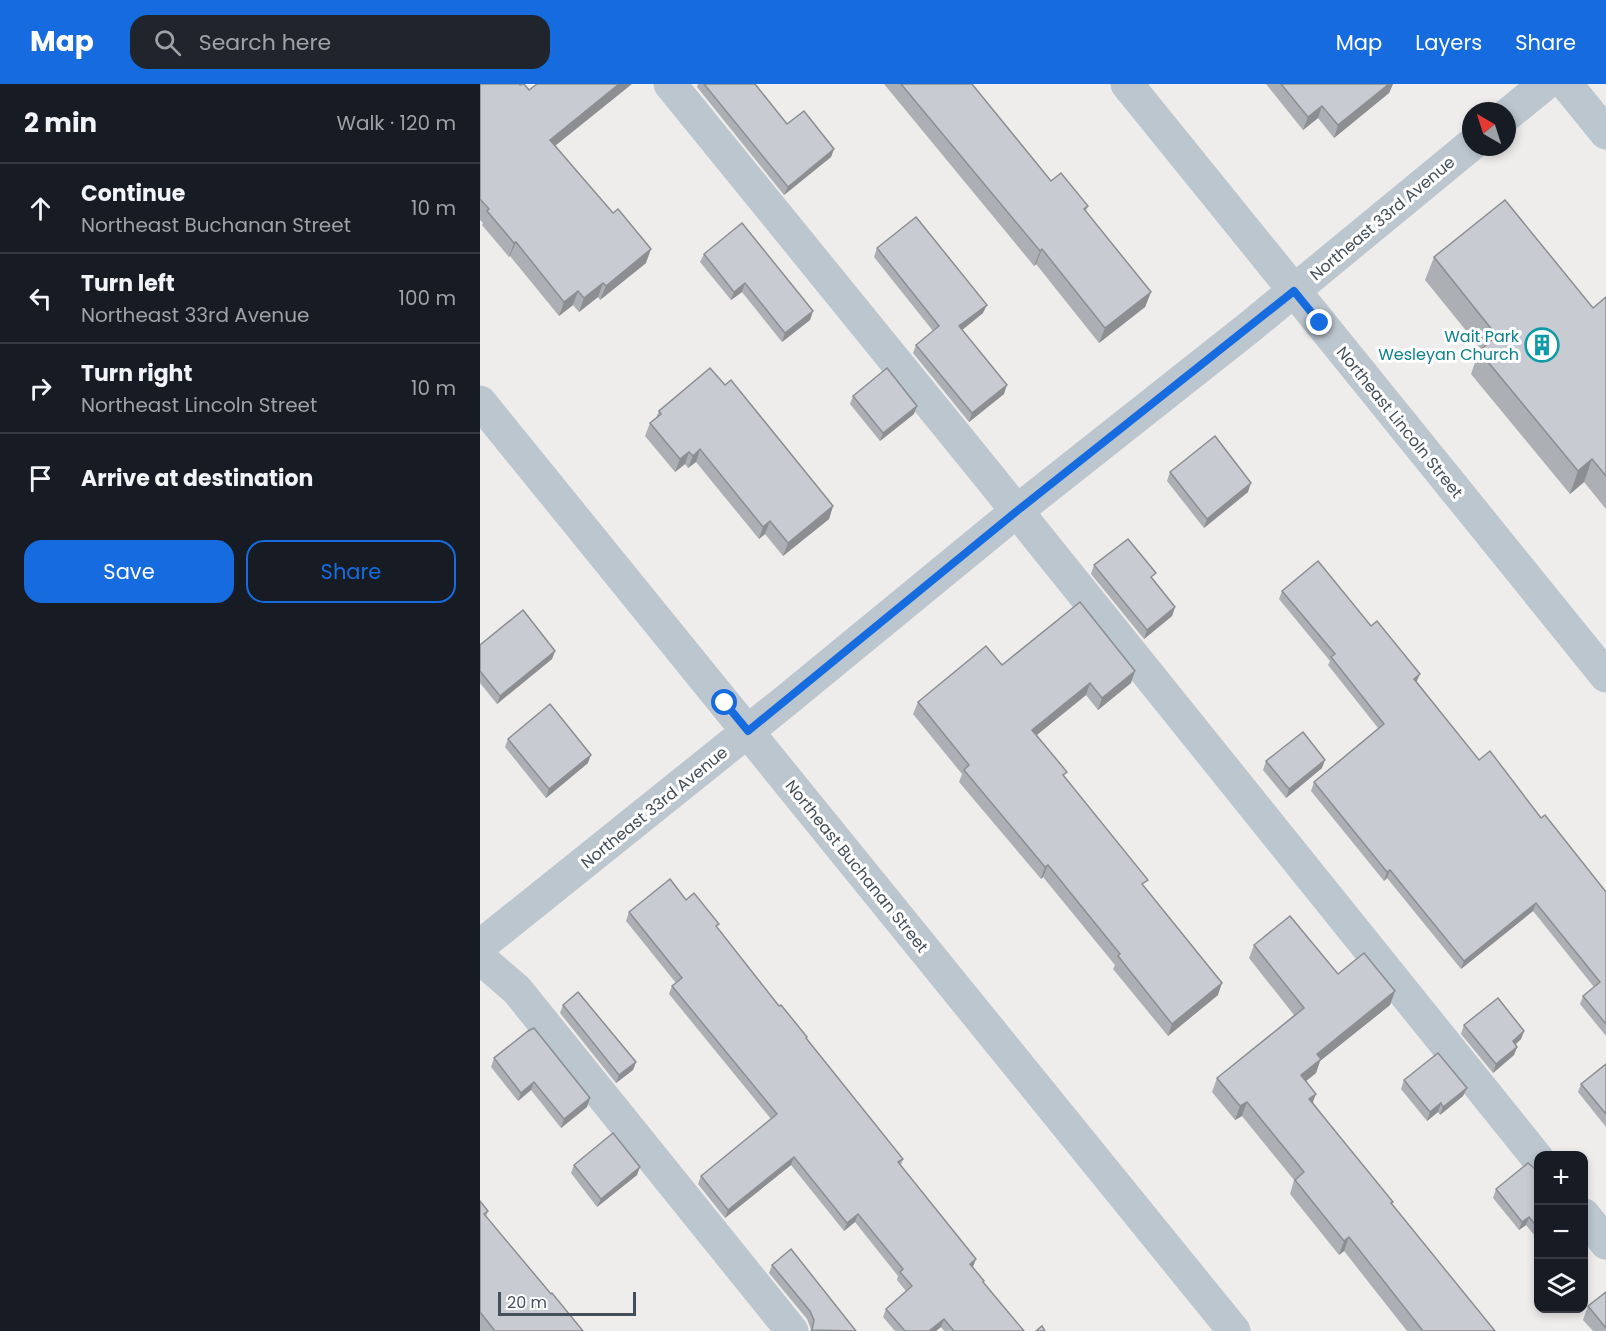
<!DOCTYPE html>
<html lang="en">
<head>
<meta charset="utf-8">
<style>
	body { margin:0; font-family:Poppins,sans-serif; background:#20242c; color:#f1f3f6 }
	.controls { position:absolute; right:18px; bottom:18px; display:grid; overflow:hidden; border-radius:12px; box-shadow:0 3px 9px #0003 }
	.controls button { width:54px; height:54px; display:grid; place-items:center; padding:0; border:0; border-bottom:2px solid #363941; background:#171b24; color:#f1f3f6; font:30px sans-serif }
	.compass { position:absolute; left:982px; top:18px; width:54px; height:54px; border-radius:50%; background:#171b24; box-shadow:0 3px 9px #0003; rotate:321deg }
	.scale { position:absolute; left:18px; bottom:15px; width:138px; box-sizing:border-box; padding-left:6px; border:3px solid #444f59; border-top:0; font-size:16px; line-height:21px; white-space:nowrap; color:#444f59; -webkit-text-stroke:4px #fff; paint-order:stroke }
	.stop { position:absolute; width:18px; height:18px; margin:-14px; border:4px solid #166cdf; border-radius:50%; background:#fff }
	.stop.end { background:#166cdf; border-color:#fff; box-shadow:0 2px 6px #0008 }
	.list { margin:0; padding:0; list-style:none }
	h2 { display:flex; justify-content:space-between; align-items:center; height:78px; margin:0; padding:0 24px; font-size:26px }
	h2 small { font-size:20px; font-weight:400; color:#9ea1a6 }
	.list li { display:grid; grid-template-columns:39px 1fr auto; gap:18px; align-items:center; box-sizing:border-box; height:90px; padding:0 24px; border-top:2px solid #363941 }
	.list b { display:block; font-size:22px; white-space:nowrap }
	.list p { margin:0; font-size:20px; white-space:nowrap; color:#9ea1a6 }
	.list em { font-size:20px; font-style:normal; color:#9ea1a6 }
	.actions { display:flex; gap:12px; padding:18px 24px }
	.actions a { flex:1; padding:14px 0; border:2px solid #166cdf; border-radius:18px; text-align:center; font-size:21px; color:#166cdf }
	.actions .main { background:#166cdf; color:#fff }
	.icon { flex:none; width:33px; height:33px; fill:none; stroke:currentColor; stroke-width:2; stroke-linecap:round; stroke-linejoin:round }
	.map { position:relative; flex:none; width:1126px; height:1247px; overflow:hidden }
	header { display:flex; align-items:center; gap:36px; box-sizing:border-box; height:84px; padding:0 30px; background:#166cdf; color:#fff }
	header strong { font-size:28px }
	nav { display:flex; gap:33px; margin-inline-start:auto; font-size:21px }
	.search { width:420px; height:54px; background:#20242c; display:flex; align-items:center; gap:15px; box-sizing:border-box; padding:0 21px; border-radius:18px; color:#9ea1a6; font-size:22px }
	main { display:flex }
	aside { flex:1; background:#171b24 }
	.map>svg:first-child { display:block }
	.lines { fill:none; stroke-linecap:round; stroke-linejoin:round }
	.minor { stroke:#bcc6cf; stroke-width:33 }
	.wall { fill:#acafb4 }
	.shaded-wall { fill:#8c8e92 }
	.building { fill:#c8cbd1; stroke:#8c8e92; stroke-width:1.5 }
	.route { stroke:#166cdf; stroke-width:8 }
	.labels { text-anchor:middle; stroke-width:6; stroke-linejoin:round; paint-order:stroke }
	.street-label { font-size:16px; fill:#444f59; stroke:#fff }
	.culture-label { font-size:16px; fill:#0d838f; stroke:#fff; text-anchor:end }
</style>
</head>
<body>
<header>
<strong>Map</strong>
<div class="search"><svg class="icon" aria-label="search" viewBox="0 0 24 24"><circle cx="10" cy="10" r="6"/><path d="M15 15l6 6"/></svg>Search here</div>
<nav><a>Map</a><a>Layers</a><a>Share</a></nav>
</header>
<main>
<aside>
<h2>2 min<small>Walk · 120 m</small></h2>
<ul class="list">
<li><svg class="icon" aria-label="ahead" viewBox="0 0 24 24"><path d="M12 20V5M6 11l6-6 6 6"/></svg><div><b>Continue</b><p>Northeast Buchanan Street</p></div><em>10 m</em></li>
<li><svg class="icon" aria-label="left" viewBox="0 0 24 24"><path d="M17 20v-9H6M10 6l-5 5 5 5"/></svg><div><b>Turn left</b><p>Northeast 33rd Avenue</p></div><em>100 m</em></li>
<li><svg class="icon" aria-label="right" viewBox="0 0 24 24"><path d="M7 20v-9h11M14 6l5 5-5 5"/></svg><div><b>Turn right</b><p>Northeast Lincoln Street</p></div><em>10 m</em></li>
<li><svg class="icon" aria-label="arrive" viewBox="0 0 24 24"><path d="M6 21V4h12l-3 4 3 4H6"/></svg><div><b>Arrive at destination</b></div></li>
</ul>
<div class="actions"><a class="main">Save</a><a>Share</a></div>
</aside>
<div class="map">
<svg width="1126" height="1247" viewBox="0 0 1126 1247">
	<rect width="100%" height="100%" fill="#efecec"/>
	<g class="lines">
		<!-- minor -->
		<g class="minor">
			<path d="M190,0L507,390L1058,1075"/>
			<path d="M647,0L1126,592"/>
			<path d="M1086,0L1126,49"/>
			<path d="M1027,31L1065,0"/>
			<path d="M0,318L754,1247"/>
			<path d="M0,862L303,619L537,427L771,242L991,61"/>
			<path d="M0,874L37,906L312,1247"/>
			<path d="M1104,1131L1126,1159"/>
		</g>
	</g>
	<!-- wall -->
	<g class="wall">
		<path d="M0,0L76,62L166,179L120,216L118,213L99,228L93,221L79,232L30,172L29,173L2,141L3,139L0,136Z"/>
		<path d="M218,0H275L307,40L354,65L351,73L304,111L217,3Z"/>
		<path d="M404,0H492L571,97L608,122L606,127L671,208L665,223L619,259L556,180L554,182Z"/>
		<path d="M786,0H913L909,9L854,54L838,34L823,46Z"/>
		<path d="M397,164L503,229L482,246L524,310L489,338L433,269L436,261L453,247L394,173Z"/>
		<path d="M224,170L333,227L330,236L302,258L262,208L251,216L220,178Z"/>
		<path d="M954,173L1113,224L1126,213V425L1104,398L1090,410L991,290L999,267L1001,265L945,196Z"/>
		<path d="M245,301L353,422L349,435L303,472L285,450L279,455L216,378L208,384L205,380L195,388L165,352L170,339L176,334L179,327Z"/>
		<path d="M373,312L434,330L400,357L370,320Z"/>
		<path d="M690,388L768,408L724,444L687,397Z"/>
		<path d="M614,481L695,523L692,532L664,555L611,490Z"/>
		<path d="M802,507L936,599L999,676L1061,734L1126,808V952L1100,920L1103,912L1114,903L1053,827L981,885L907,794L904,797L831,707L834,698L898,644L848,581L850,577L799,515Z"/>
		<path d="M0,561L75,567L72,575L17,620L0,599Z"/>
		<path d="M522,581L651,599L618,626L606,611L557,651L585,693L665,804L738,911L688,952L633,885L635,881L563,793L561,795L479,698L482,690L433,630L438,618Z"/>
		<path d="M28,655L108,679L66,714L25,663Z"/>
		<path d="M786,677L842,684L806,714L783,686Z"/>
		<path d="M149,828L238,844L299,922L423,1075L421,1081L503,1199L544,1247H464L461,1243L456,1247H415L403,1233L406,1225L426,1207L417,1196L418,1192L375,1138L364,1147L311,1081L245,1134L218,1100L221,1092L291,1035L189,910L192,902L196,899L146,837Z"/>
		<path d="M774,861L858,890L915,907L910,921L840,977L836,989L826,997L833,1018L912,1121L1015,1247H927L864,1167L859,1171L810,1110L814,1096L762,1032L755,1036L732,1008L737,994L814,931L769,874Z"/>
		<path d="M83,921L156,978L153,986L136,999L80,929Z"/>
		<path d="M984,941L1044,947L1041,955L1036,960L1037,963L1034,971L1013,989L981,950Z"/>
		<path d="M14,974L107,1023L81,1044L51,1006L38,1017L11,983Z"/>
		<path d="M1126,980V1043L1098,1008L1101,1000Z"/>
		<path d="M924,996L987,1004L983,1012L960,1031L958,1028L947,1037L921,1005Z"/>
		<path d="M94,1081L157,1091L117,1123L91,1089Z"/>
		<path d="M1059,1089V1157L1046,1141L1039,1146L1013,1114L1016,1105Z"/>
		<path d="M0,1117L8,1127L6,1133L103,1247H0Z"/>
		<path d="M292,1181L376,1247H330L331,1245L327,1235L289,1189Z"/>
		<path d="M1126,1208V1247H1113L1103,1236L1108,1222Z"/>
	</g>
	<!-- shaded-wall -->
	<g class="shaded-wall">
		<path d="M139,0H152L65,70L70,56Z"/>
		<path d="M909,0H913L909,9L854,54L858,41Z"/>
		<path d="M842,22L838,34L823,46L828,33Z"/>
		<path d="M354,65L351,73L304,111L308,103Z"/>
		<path d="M36,158L30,172L29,173L34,159Z"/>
		<path d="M171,165L166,179L120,216L126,202Z"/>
		<path d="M562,165L556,180L554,182L560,167Z"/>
		<path d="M123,199L118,213L99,228L104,214Z"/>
		<path d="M265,199L262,208L251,216L254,208Z"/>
		<path d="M98,207L93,221L79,232L84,218Z"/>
		<path d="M671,208L665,223L619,259L625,244Z"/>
		<path d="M507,221L503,229L476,251L479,242Z"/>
		<path d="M333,227L330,236L302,258L305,249Z"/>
		<path d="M527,301L524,310L489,338L492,329Z"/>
		<path d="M437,322L434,330L400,357L403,349Z"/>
		<path d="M220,365L216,378L208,384L213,372Z"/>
		<path d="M209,368L205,380L195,388L200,375Z"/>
		<path d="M1112,375L1104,398L1090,410L1098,387Z"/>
		<path d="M771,399L768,408L724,444L727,435Z"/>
		<path d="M353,422L349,435L303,472L308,459Z"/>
		<path d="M290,437L285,450L279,455L283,443Z"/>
		<path d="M695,523L692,532L664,555L667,546Z"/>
		<path d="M75,567L72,575L17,620L20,612Z"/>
		<path d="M655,587L651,599L618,626L622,614Z"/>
		<path d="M940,590L936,599L934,595Z"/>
		<path d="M610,599L606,611L548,658L552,646Z"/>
		<path d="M111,671L108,679L66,714L69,705Z"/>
		<path d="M845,676L842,684L806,714L809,705Z"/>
		<path d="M568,781L563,793L561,795L565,783Z"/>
		<path d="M910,786L907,794L904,797L907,788Z"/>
		<path d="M1056,819L1053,827L981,885L984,877Z"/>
		<path d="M742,899L738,911L688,952L692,940Z"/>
		<path d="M915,907L910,921L840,977L836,989L816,1005L821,991L837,970Z"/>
		<path d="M1044,947L1041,955L1030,965L1033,957Z"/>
		<path d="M1037,963L1034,971L1013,989L1016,980Z"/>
		<path d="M156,978L153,986L136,999L139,991Z"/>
		<path d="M54,998L51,1006L38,1017L41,1009Z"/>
		<path d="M987,1004L983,1012L960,1031L963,1023Z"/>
		<path d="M836,1010L831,1023L829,1015Z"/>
		<path d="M110,1014L107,1023L81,1044L84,1035Z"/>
		<path d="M767,1018L762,1032L755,1036L760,1022Z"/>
		<path d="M961,1019L958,1028L947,1037L950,1028Z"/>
		<path d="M314,1073L311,1081L245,1134L248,1126Z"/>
		<path d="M160,1083L157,1091L117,1123L121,1115Z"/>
		<path d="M378,1130L375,1138L364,1147L367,1139Z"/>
		<path d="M1049,1133L1046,1141L1039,1146L1042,1138Z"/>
		<path d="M869,1153L864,1167L859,1171L864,1157Z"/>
		<path d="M496,1175L493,1183L487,1188L490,1180Z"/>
		<path d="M464,1235L461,1243L456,1247H449Z"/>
	</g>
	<!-- building -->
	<g class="building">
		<path d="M0,0H39L40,1L44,0L49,6L57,0H139L70,56L133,129L138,125L171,165L126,202L123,199L104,214L98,207L84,218L36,158L34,159L7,127L9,125L0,115Z"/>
		<path d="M224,0H275L307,40L324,27L354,65L308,103Z"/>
		<path d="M421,0H492L571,97L581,89L608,122L604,125L671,208L625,244L562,165L560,167Z"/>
		<path d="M801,0H909L858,41L842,22L828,33Z"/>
		<path d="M1025,116L1113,224L1126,213V392L1112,375L1098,387L999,267L1017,252L954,173Z"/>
		<path d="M436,133L507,221L479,242L527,301L492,329L436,261L459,242L397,164Z"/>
		<path d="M262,139L333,227L305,249L265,199L254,208L224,170Z"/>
		<path d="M230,284L245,301L251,296L353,422L308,459L290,437L283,443L220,365L213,372L209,368L200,375L170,339L181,330L179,327Z"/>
		<path d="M407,284L437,322L403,349L373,312Z"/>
		<path d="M735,352L771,399L727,435L690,388Z"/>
		<path d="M648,455L676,489L671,493L695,523L667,546L614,481Z"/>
		<path d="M838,477L891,542L897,537L940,590L934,595L999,676L1010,667L1061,734L1065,731L1126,808V940L1103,912L1120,898L1056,819L984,877L910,786L907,788L834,698L904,640L851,573L855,570L802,507Z"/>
		<path d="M600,518L655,587L622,614L610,599L552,646L587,688L583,691L668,796L662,800L742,899L692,940L638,872L640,870L568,781L565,783L484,686L489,681L438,618L506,562L522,581Z"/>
		<path d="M43,526L75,567L20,612L0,587V561Z"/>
		<path d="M70,620L111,671L69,705L28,655Z"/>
		<path d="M823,648L845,676L809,705L786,677Z"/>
		<path d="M190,795L206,816L214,809L239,840L236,842L299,922L301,921L327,953L326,954L423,1075L418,1078L496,1175L490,1180L504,1197L503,1198L544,1247H474L464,1235L449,1247H425L406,1225L432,1202L420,1188L423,1185L378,1130L367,1139L314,1073L248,1126L221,1092L297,1030L192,902L202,894L149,828Z"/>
		<path d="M810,832L858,890L884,869L915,907L837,970L841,975L821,991L836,1010L829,1015L913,1118L911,1119L1015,1247H943L869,1153L864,1157L815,1096L824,1088L767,1018L760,1022L737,994L824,924L774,861Z"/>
		<path d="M98,908L156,978L139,991L83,921Z"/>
		<path d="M1018,914L1044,947L1033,957L1037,963L1016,980L984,941Z"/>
		<path d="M54,944L110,1014L84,1035L54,998L41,1009L14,974L48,947Z"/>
		<path d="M958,969L987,1004L963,1023L961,1019L950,1028L924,996Z"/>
		<path d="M1126,980V1030L1101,1000Z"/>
		<path d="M133,1049L160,1083L121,1115L94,1081Z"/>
		<path d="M1048,1079L1054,1084L1059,1089V1145L1049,1133L1042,1138L1016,1105Z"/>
		<path d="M0,1117L8,1127L4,1130L71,1210L72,1209L103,1247H15L0,1228Z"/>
		<path d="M311,1165L376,1247L332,1246L334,1236L330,1227L292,1181Z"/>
		<path d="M1126,1208V1244L1108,1222Z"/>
		<path d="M562,1242L565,1247H556Z"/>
	</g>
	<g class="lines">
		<!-- route -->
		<path class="route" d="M245,619L268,647L537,427L814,207L840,239"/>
	</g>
	<!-- icons -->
	<defs>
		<symbol id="building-ring" viewBox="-11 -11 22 22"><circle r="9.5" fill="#fff" stroke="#0f9aa8" stroke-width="1.5"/><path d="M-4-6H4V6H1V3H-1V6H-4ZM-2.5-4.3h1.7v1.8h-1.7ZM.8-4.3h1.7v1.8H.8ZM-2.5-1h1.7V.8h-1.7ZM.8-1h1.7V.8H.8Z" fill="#0f9aa8"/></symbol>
	</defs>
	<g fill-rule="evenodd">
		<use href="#building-ring" x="1043" y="242" width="38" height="38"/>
	</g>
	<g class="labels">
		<!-- street labels -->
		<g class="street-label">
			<text transform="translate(902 134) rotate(-40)" y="6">Northeast 33rd Avenue</text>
			<text transform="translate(920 338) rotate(51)" y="6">Northeast Lincoln Street</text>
			<text transform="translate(174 723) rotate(-39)" y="6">Northeast 33rd Avenue</text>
			<text transform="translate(377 782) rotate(51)" y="6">Northeast Buchanan Street</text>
		</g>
		<!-- culture labels -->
		<g class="culture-label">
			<text x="1039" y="258">Wait Park<tspan x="1039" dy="18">Wesleyan Church</tspan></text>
		</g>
	</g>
</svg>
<div class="controls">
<button>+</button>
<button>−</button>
<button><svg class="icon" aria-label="layers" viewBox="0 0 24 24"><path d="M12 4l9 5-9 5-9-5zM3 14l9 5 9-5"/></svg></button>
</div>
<svg class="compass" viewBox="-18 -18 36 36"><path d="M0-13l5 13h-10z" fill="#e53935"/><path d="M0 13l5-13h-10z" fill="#9ea1a6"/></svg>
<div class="scale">20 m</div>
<div class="stop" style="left:245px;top:619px"></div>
<div class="stop end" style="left:840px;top:239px"></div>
</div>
</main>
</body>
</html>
